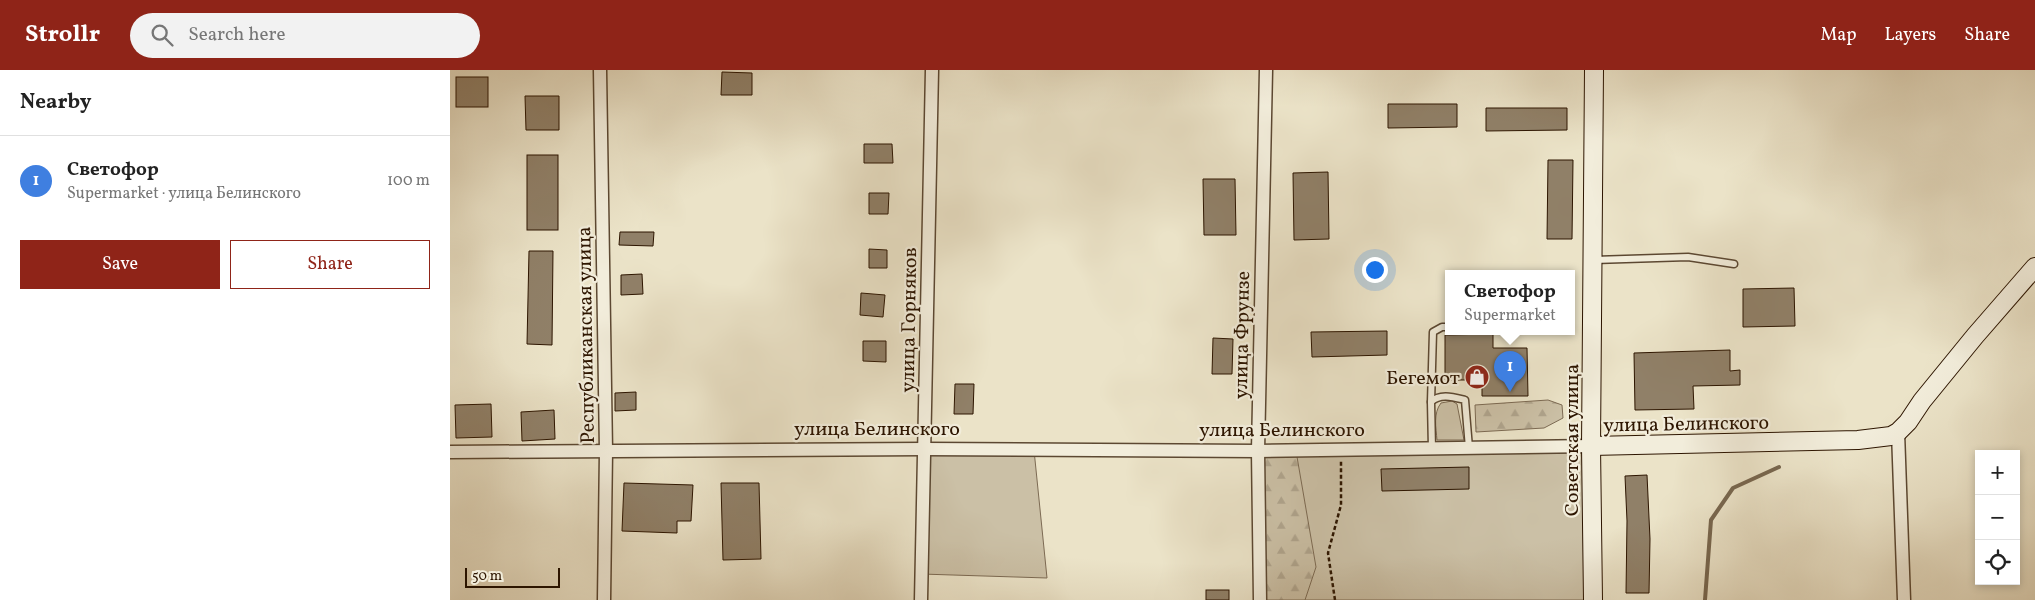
<!DOCTYPE html>
<html lang="en">
<head>
<meta charset="utf-8">
<style>
	body { margin:0; font-family:Vollkorn,serif; background:#f2f2f2; color:#222 }
	.controls { position:absolute; right:15px; bottom:15px; display:grid; overflow:hidden; border-radius:0px; box-shadow:0 2px 8px #0003 }
	.controls button { width:45px; height:45px; display:grid; place-items:center; padding:0; border:0; border-bottom:1px solid #e0e0e0; background:#fff; color:#222; font:25px sans-serif }
	.scale { position:absolute; left:15px; bottom:12px; width:95px; box-sizing:border-box; padding-left:5px; border:2px solid #2d1500; border-top:0; font-size:14px; line-height:18px; white-space:nowrap; color:#2d1500; -webkit-text-stroke:4px #f2eddb; paint-order:stroke }
	.you { position:absolute; left:924px; top:199px; width:18px; height:18px; margin:-12px; border:4px solid #fff; border-radius:50%; background:#1a73e8; box-shadow:0 0 0 8px #1a73e833 }
	.badge { display:grid; place-items:center; width:32px; height:32px; border-radius:50%; background:#8f2418; color:#fff; font-size:16px; font-weight:700 }
	.pin { position:absolute; translate:-50% -41px; filter:drop-shadow(0 1px 2px #0008) }
	.pin::after { content:''; position:absolute; top:26px; width:18px; height:15px; background:inherit; clip-path:polygon(0 0,100% 0,50% 100%) }
	.popup { position:absolute; left:995px; top:200px; width:130px; height:65px; box-sizing:border-box; display:grid; place-content:center; border-radius:0px; background:#fff; filter:drop-shadow(0 1px 4px #0005); font-size:16px; white-space:nowrap; color:#767676 }
	.popup b { font-size:19px; color:#222 }
	.popup::after { content:''; position:absolute; left:50%; top:100%; margin-left:-10px; border:10px solid transparent; border-top-color:#fff }
	.list { margin:0; padding:0; list-style:none }
	h2 { display:flex; justify-content:space-between; align-items:center; height:65px; margin:0; padding:0 20px; font-size:21px }
	h2 small { font-size:16px; font-weight:400; color:#767676 }
	.list li { display:grid; grid-template-columns:32px 1fr auto; gap:15px; align-items:center; box-sizing:border-box; height:90px; padding:0 20px; border-top:1px solid #e0e0e0 }
	.list b { display:block; font-size:19px; white-space:nowrap }
	.list p { margin:0; font-size:16px; white-space:nowrap; color:#767676 }
	.list em { font-size:16px; font-style:normal; color:#767676 }
	.actions { display:flex; gap:10px; padding:15px 20px }
	.actions a { flex:1; padding:11px 0; border:1px solid #8f2418; border-radius:0px; text-align:center; font-size:18px; color:#8f2418 }
	.actions .main { background:#8f2418; color:#fff }
	.icon { flex:none; width:28px; height:28px; fill:none; stroke:currentColor; stroke-width:2; stroke-linecap:round; stroke-linejoin:round }
	.map { position:relative; flex:none; width:1585px; height:530px; overflow:hidden }
	header { display:flex; align-items:center; gap:30px; box-sizing:border-box; height:70px; padding:0 25px; background:#8f2418; color:#fff }
	header strong { font-size:24px }
	nav { display:flex; gap:28px; margin-inline-start:auto; font-size:18px }
	.search { width:350px; height:45px; background:#f2f2f2; display:flex; align-items:center; gap:12px; box-sizing:border-box; padding:0 18px; border-radius:28px; color:#767676; font-size:19px }
	main { display:flex }
	aside { flex:1; background:#fff }
	.map>svg:first-child { display:block }
	.green { fill:#cbc0a6; stroke:#7c6a53 }
	.forest { fill:url(#forest-firs); stroke:#7c6a53 }
	.lines { fill:none; stroke-linecap:round; stroke-linejoin:round }
	.stream { stroke:#78674f; stroke-width:4 }
	.building { fill:#908068; stroke:#2d1500 }
	.lane-casing { stroke:#5c4832; stroke-width:9 }
	.street-casing { stroke:#5c4832; stroke-width:15 }
	.secondary-casing { stroke:#2d1500; stroke-width:20 }
	.path { stroke:#2d1500; stroke-width:2.5; stroke-dasharray:4 2.5; stroke-linecap:butt }
	.lane { stroke:#f2eddb; stroke-width:6 }
	.street { stroke:#f2eddb; stroke-width:12 }
	.secondary { stroke:#f2eddb; stroke-width:18 }
	.labels { text-anchor:middle; stroke-width:4.5; stroke-linejoin:round; paint-order:stroke }
	.street-label { font-size:20px; fill:#2d1500; stroke:#f2eddb }
	.poi-label { font-size:20px; fill:#2d1500; stroke:#f2eddb; text-anchor:end }
</style>
</head>
<body>
<header>
<strong>Strollr</strong>
<div class="search"><svg class="icon" aria-label="search" viewBox="0 0 24 24"><circle cx="10" cy="10" r="6"/><path d="M15 15l6 6"/></svg>Search here</div>
<nav><a>Map</a><a>Layers</a><a>Share</a></nav>
</header>
<main>
<aside>
<h2>Nearby<small></small></h2>
<ul class="list">
<li><span class="badge" style="background:#3f7fe0">1</span><div><b>Светофор</b><p>Supermarket · улица Белинского</p></div><em>100 m</em></li>
</ul>
<div class="actions"><a class="main">Save</a><a>Share</a></div>
</aside>
<div class="map">
<svg width="1585" height="530" viewBox="0 0 1585 530">
	<defs>
		<pattern id="forest-firs" width="22" height="20" patternUnits="userSpaceOnUse" patternTransform="scale(1.25)"><rect width="22" height="20" fill="#cbc0a6"/><path d="M5 1l3.5 6h-7zM16 11l3.5 6h-7z" fill="#afa48d"/></pattern>
	</defs>
	<rect width="100%" height="100%" fill="#ebe3c8"/>
	<filter id="stains"><feTurbulence type="fractalNoise" baseFrequency=".004" numOctaves="4"/><feColorMatrix values="0 0 0 0 .2 0 0 0 0 .09 0 0 0 0 .02 0 0 0 .5 -.17"/></filter>
	<radialGradient id="worn" r=".72"><stop offset=".6" stop-color="#630" stop-opacity="0"/><stop offset="1" stop-color="#630" stop-opacity=".3"/></radialGradient>
	<!-- green -->
	<g class="green">
		<path d="M1002,331L1007,334L1014,370H987C986,358 983,343 991,333Z"/>
		<path d="M1141,376L1143,530H810L808,381Z"/>
		<path d="M474,379L584,380L597,508L471,504Z"/>
	</g>
	<!-- forest -->
	<g class="forest">
		<path d="M1098,330L1112,335L1113,348L1094,358L1026,362L1025,335Z"/>
		<path d="M808,381H846L866,497L855,530H810Z"/>
	</g>
	<g class="lines">
		<!-- stream -->
		<path class="stream" d="M1255,530L1261,450L1283,418L1329,397"/>
	</g>
	<!-- building -->
	<g class="building">
		<path d="M272,2L302,3V25H271Z"/>
		<rect x="6" y="7" width="32" height="30"/>
		<path d="M75,26H109V60H76Z"/>
		<path d="M938,34H1007V57L938,58Z"/>
		<path d="M1036,38H1117V60L1036,61Z"/>
		<path d="M414,74H442L443,93H414Z"/>
		<rect x="77" y="85" width="31" height="75"/>
		<path d="M1098,90H1123L1122,169H1097Z"/>
		<path d="M878,102L879,169L844,170L843,103Z"/>
		<path d="M753,109H785L786,165H754Z"/>
		<path d="M419,123H439L438,144H419Z"/>
		<path d="M170,162H204L203,176L169,175Z"/>
		<path d="M419,179L437,180V198H419Z"/>
		<path d="M79,181H103L102,275L77,274Z"/>
		<path d="M192,204L193,224L171,225V205Z"/>
		<path d="M1344,218L1345,256L1293,257V219Z"/>
		<path d="M411,223L435,225L433,247L410,245Z"/>
		<path d="M937,261V285L862,287L861,262Z"/>
		<path d="M1043,264V278H1077L1078,326H1032V310H995V265Z"/>
		<path d="M763,268L783,269L782,304H762Z"/>
		<path d="M413,271H436V292L413,291Z"/>
		<path d="M1280,280V301L1290,300V315L1243,316L1244,339L1185,340L1184,283Z"/>
		<path d="M505,314H524L523,344H504Z"/>
		<path d="M186,322V340L165,341V323Z"/>
		<path d="M41,334L42,367L6,368L5,335Z"/>
		<path d="M104,340L105,369L72,371L71,342Z"/>
		<path d="M1019,397V419L932,421L931,399Z"/>
		<path d="M1197,405L1200,469L1199,523H1176L1177,451L1175,406Z"/>
		<path d="M174,413L243,415L241,451H227V463L172,461Z"/>
		<path d="M271,413H309L311,489L273,490Z"/>
		<rect x="756" y="520" width="23" height="10"/>
	</g>
	<g class="lines">
		<defs>
			<g id="lane">
				<path d="M1144,190L1238,187L1284,194"/>
				<path d="M981,332L983,262L992,257H999"/>
				<path d="M982,379L981,332C990,323 1003,327 1015,330L1019,378"/>
			</g>
			<g id="street">
				<path d="M150,0L156,381L154,530"/>
				<path d="M1448,362L1454,530"/>
				<path d="M0,382L474,379L808,381L1141,376"/>
				<path d="M471,530L482,0"/>
				<path d="M810,530L808,381L816,0"/>
			</g>
			<g id="secondary">
				<path d="M1141,376L1408,370L1441,366L1448,362L1458,352L1472,331L1525,266L1585,197"/>
				<path d="M1143,530L1141,376L1144,0"/>
			</g>
		</defs>
		<!-- lane casing -->
		<use href="#lane" class="lane-casing"/>
		<!-- street casing -->
		<use href="#street" class="street-casing"/>
		<!-- secondary casing -->
		<use href="#secondary" class="secondary-casing"/>
		<!-- path -->
		<path class="path" d="M885,530L878,483L891,435V391"/>
		<!-- lane -->
		<use href="#lane" class="lane"/>
		<!-- street -->
		<use href="#street" class="street"/>
		<!-- secondary -->
		<use href="#secondary" class="secondary"/>
	</g>
	<!-- icons -->
	<defs>
		<symbol id="shop-disc" viewBox="-11 -11 22 22"><circle r="9.5" fill="#8f2418" stroke="#f2eddb"/><path d="M-5-2.5h2.3a2.7 3.5 0 0 1 5.4 0H5L5.5 6h-11ZM-1.5-2.5h3a1.5 2.3 0 0 0-3 0Z" fill="#fff"/></symbol>
	</defs>
	<g fill-rule="evenodd">
		<use href="#shop-disc" x="1013" y="293" width="28" height="28"/>
	</g>
	<g class="labels">
		<!-- street labels -->
		<g class="street-label">
			<text transform="translate(458 250) rotate(-89)" y="7">улица Горняков</text>
			<text transform="translate(135 265) rotate(-91)" y="7">Республиканская улица</text>
			<text transform="translate(791 265) rotate(-89)" y="7">улица Фрунзе</text>
			<text transform="translate(1236 353) rotate(-1)" y="7">улица Белинского</text>
			<text x="427" y="365">улица Белинского</text>
			<text x="832" y="366">улица Белинского</text>
			<text transform="translate(1121 370) rotate(-90)" y="7">Советская улица</text>
		</g>
		<!-- poi labels -->
		<g class="poi-label">
			<text x="1010" y="314">Бегемот</text>
		</g>
	</g>
	<rect width="100%" height="100%" filter="url(#stains)"/>
	<rect width="100%" height="100%" fill="url(#worn)"/>
</svg>
<div class="controls">
<button>+</button>
<button>−</button>
<button><svg class="icon" aria-label="locate" viewBox="0 0 24 24"><circle cx="12" cy="12" r="6"/><path d="M12 2v4M12 18v4M2 12h4M18 12h4"/></svg></button>
</div>
<div class="scale">50 m</div>
<div class="you"></div>
<div class="pin badge" style="left:1060px;top:322px;background:#3f7fe0">1</div>
<div class="popup"><b>Светофор</b>Supermarket</div>
</div>
</main>
</body>
</html>
